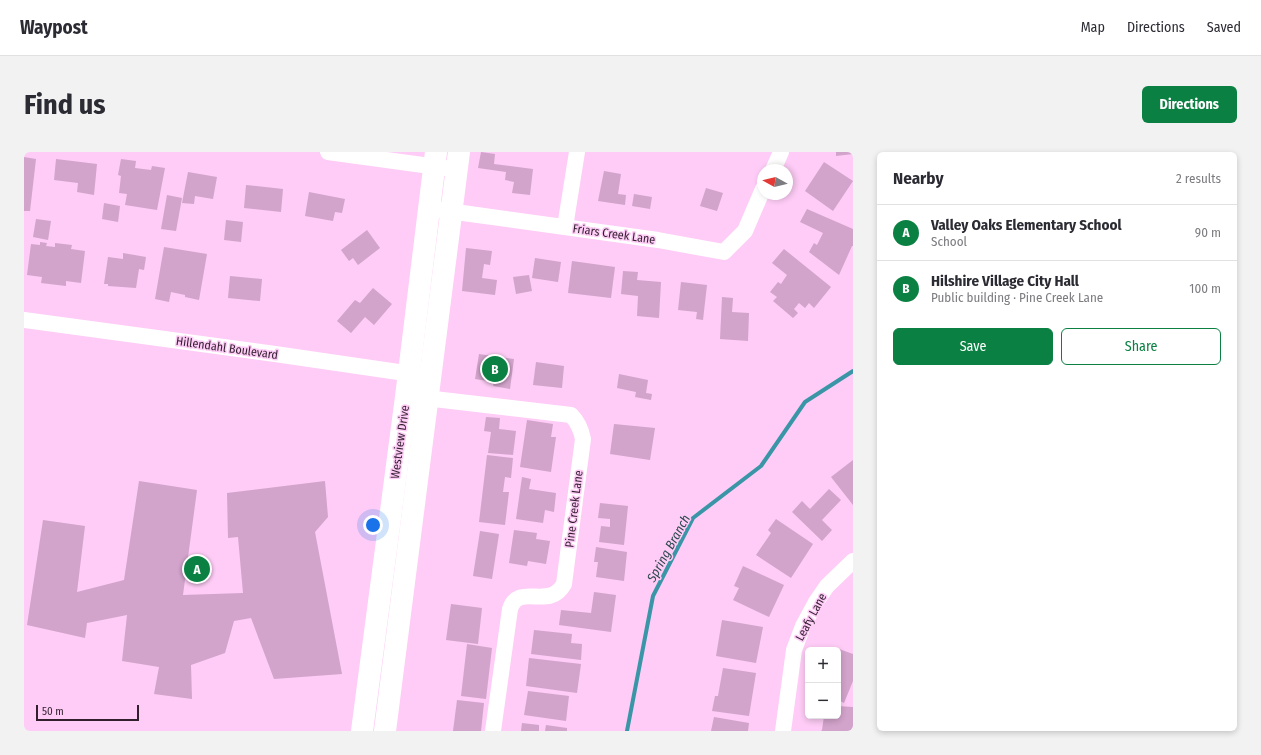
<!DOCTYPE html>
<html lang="en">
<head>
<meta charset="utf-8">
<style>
	body { margin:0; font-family:"Fira Sans Condensed",sans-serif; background:#f2f2f3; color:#2b2b33 }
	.controls { position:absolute; right:12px; bottom:12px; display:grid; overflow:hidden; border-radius:6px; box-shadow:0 2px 6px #0003 }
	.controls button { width:36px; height:36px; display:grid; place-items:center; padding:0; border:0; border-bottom:1px solid #e1e1e2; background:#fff; color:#2b2b33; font:20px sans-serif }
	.compass { position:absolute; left:733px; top:12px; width:36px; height:36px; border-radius:50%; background:#fff; box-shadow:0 2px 6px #0003; rotate:278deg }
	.scale { position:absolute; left:12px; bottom:10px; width:103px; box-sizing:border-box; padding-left:4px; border:2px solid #311f2e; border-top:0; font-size:11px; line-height:14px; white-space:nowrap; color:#311f2e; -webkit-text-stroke:3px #feccf6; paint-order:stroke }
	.you { position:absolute; left:349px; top:373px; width:14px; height:14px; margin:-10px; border:3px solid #fff; border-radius:50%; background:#1a73e8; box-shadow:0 0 0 6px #1a73e833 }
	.badge { display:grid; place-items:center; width:26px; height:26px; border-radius:50%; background:#0b8043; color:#fff; font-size:13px; font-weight:700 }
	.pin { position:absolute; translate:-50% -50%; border:2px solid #fff; box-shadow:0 1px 4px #0006 }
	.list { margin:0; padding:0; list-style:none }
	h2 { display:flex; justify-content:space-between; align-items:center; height:52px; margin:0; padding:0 16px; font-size:17px }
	h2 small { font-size:13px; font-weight:400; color:#7c7c81 }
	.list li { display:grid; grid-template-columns:26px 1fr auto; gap:12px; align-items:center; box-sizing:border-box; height:56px; padding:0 16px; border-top:1px solid #e1e1e2 }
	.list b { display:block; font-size:15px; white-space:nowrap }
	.list p { margin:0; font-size:13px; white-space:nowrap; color:#7c7c81 }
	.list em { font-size:13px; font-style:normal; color:#7c7c81 }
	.actions { display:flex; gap:8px; padding:12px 16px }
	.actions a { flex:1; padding:9px 0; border:1px solid #0b8043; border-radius:6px; text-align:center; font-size:14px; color:#0b8043 }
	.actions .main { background:#0b8043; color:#fff }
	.map { position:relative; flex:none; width:829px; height:579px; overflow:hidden; border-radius:6px }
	header { display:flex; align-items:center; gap:24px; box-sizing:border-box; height:56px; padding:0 20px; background:#fff; border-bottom:1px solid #e1e1e2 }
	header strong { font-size:19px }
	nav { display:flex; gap:22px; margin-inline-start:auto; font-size:14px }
	.intro { display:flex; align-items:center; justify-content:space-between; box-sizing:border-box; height:96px; padding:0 24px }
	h1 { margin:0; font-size:28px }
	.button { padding:10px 18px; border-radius:6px; background:#0b8043; color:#fff; font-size:14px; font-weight:700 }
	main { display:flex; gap:24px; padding:0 24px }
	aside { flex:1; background:#fff; border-radius:6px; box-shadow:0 2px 6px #0003 }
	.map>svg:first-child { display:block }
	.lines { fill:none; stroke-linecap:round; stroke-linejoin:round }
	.stream { stroke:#3a96a7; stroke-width:4 }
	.building { fill:#d2a3cb }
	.street { stroke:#fff; stroke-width:16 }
	.secondary { stroke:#fff; stroke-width:22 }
	.labels { text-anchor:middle; stroke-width:3; stroke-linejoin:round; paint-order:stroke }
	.street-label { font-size:12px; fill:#311f2e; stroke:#feccf6 }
	.water-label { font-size:13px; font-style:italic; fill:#2d494f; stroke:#feccf6 }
</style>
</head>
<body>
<header>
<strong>Waypost</strong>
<nav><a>Map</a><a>Directions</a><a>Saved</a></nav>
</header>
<div class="intro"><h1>Find us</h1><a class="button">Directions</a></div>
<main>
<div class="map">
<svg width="829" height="579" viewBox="0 0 829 579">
	<rect width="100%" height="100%" fill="#feccf6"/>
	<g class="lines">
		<!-- stream -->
		<path class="stream" d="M603,579L629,444L669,366L737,314L781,250L829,219"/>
	</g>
	<!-- building -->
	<g class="building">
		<path d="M457,0L471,2L470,12L509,17L506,43L488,41L490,30L481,28L482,20L454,16Z"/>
		<path d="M812,0H829V2L812,4Z"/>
		<path d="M0,5L12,7L6,59H0Z"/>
		<path d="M32,7L73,12L70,43L53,40L54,31L30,28Z"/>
		<path d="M97,7L112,9L111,16L127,18L128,14L141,16L133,58L101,53L103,42L95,41L97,24L94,23Z"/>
		<path d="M800,10L829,29L809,59L781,39Z"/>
		<path d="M580,19L597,22L594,42L602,43L601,53L574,49Z"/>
		<path d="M164,20L193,25L189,47L171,44L170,52L158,51Z"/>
		<path d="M222,33L259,37L257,60L220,56Z"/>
		<path d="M682,36L699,41L693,59L676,54Z"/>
		<path d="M285,40L321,47L318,61L311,60L309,69L281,64Z"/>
		<path d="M610,42L628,45L626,57L608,54Z"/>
		<path d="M143,43L158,46L152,79L137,77Z"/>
		<path d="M80,51L96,54L94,70L78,67Z"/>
		<path d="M783,57L829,77V94H828L815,123L785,100L790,91L793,93L799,81L776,70Z"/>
		<path d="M12,67L27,69L24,88L9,85Z"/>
		<path d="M202,68L219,70L217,90L200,88Z"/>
		<path d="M343,78L356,96L334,113L329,106L325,109L317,98Z"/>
		<path d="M16,90L23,91L22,94L31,95V91L48,93L47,97L61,99L57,131L42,129V134L17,131L18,125L3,123L7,92L16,93Z"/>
		<path d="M140,95L183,102L175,148L161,145V143L147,140L145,150L131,147Z"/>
		<path d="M442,96L468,99L466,113L460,112L458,126L473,128L471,143L438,139Z"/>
		<path d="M760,97L807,135L790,156L785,151L781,156L775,151L770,157L774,161L769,166L749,149L753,145L746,140L754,130L757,132L763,123L748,111Z"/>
		<path d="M99,101L122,105L120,118L115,117L112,136L84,134V132H80L84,105L99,107Z"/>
		<path d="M511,106L537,110L534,130L508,126Z"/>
		<path d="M548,109L591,115L587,146L544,141Z"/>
		<path d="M599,119L614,120L613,128L637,130L635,166L613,164L614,144L597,142Z"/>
		<path d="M505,123L508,139L492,142L489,125Z"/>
		<path d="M206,124L238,127L236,149L204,146Z"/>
		<path d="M657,130L683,133L679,168L672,167L673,160L654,158Z"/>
		<path d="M349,136L368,152L350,173L341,165L327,181L313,169L331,148L336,151Z"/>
		<path d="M698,145L709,146L708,160L725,161L724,189L696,187Z"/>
		<path d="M455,202L490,207L486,237L469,234L470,230L451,227Z"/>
		<path d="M512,210L540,214L538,236L509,233Z"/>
		<path d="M595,222L624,228L622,241L628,242L627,248L611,245L612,240L593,236Z"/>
		<path d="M462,265L476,266L475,277L492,279L489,303L464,301L467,280L460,279Z"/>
		<path d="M503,268L529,272L527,285H532L527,320L496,315Z"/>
		<path d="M590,272L631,276L626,308L586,302Z"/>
		<path d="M463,303L489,306L487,326L481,325L479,340H485L481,373L455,370Z"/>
		<path d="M829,308V353L807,325Z"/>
		<path d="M498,325L507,327L505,337L532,341L530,360L521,358L519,371L492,367Z"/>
		<path d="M115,329L173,338L159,443L219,441L214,385L204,386L203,341L301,329L304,365L291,380L318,522L250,527L227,466L210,469L201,501L167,513L168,547L130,542L135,515L98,509L103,463L63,471L61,486L3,473L19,368L61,374L53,440L100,428Z"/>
		<path d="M805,337L817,348L798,368L808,378L798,389L768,360L778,349L786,357Z"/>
		<path d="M576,351L604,354L600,393L575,390L577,374L586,375V367L574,366Z"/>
		<path d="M752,367L789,392L767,426L732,403L747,381L744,378Z"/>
		<path d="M490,378L513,381L512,387L526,389L522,412L504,409L503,414L485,411Z"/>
		<path d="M456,379L475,382L468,427L449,424Z"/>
		<path d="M572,395L603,400L600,429L572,425L574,410H570Z"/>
		<path d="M719,414L760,433L745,465L709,448L715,436L710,434Z"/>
		<path d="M570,440L592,443L587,480L535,473L537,458L567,461Z"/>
		<path d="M427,452L458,456L454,492L422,488Z"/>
		<path d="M698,468L739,475L732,511L692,504Z"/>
		<path d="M510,478L548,482L547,491L558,492L557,508L507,502Z"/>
		<path d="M443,492L468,496L462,547L437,544Z"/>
		<path d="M815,497L829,502V529L820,551L814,548V500Z"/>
		<path d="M505,506L557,512L553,541L502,534Z"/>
		<path d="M699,516L732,521L725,564L688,559L691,544H694Z"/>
		<path d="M504,539L545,544L542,569L500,563Z"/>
		<path d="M433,548L460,551L457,579H429Z"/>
		<path d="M814,554L829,555V579H797L798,578L800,564H814Z"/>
		<path d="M690,565L725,571L724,579H687Z"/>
		<path d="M498,571L515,573V579H497Z"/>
		<path d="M522,573L543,576V579H521Z"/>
	</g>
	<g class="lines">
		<!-- street -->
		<g class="street">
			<path d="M304,0L421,16"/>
			<path d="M749,18L757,0"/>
			<path d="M417,58L634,88L700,100L721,79L739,37"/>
			<path d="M541,75L553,0"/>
			<path d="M0,168L251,202L395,223"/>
			<path d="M393,245L547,263C554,270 557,277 559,287L540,432C525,459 495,430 486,457L469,579"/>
			<path d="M759,579L770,498L779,474L792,450L803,434L829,409"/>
		</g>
		<!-- secondary -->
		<g class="secondary">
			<path d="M338,579L382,245L412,0"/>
			<path d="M361,579L435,0"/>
		</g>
	</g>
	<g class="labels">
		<!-- street labels -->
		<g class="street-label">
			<text transform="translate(590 82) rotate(8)" y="4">Friars Creek Lane</text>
			<text transform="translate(203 196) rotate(8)" y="4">Hillendahl Boulevard</text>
			<text transform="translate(376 290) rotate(-82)" y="4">Westview Drive</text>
			<text transform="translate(550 357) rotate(-83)" y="4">Pine Creek Lane</text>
			<text transform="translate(787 465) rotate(-62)" y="4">Leafy Lane</text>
		</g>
		<!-- water labels -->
		<g class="water-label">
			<text transform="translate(644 396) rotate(-61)" y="5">Spring Branch</text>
		</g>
	</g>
</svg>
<div class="controls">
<button>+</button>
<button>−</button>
</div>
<svg class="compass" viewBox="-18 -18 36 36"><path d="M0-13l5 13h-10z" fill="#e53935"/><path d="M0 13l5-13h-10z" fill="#7c7c81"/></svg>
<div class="scale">50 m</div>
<div class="you"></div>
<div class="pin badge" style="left:173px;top:417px">A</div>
<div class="pin badge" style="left:471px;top:217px">B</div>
</div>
<aside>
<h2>Nearby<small>2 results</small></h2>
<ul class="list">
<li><span class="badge">A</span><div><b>Valley Oaks Elementary School</b><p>School</p></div><em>90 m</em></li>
<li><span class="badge">B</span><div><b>Hilshire Village City Hall</b><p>Public building · Pine Creek Lane</p></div><em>100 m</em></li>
</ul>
<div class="actions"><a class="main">Save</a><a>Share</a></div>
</aside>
</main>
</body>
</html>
